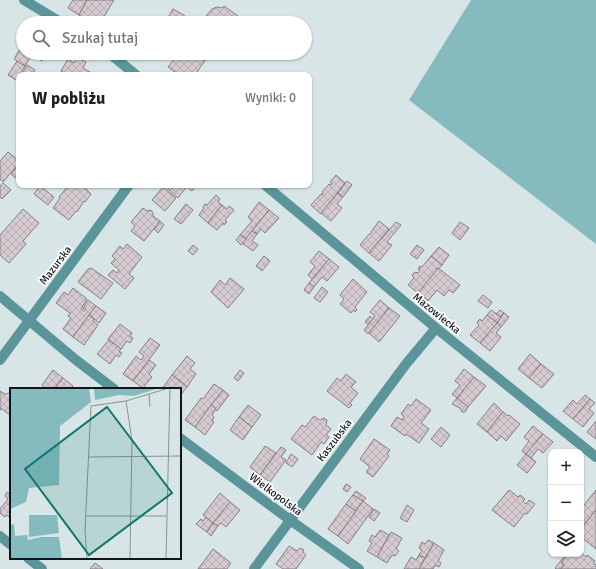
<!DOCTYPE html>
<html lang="pl">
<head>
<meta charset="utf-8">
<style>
	body { margin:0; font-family:Signika,sans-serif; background:#f6f6f6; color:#202124 }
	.controls { position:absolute; right:12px; bottom:12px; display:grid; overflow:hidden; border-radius:8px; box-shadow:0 1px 3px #0004 }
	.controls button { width:36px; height:36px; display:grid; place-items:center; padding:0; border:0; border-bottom:1px solid #e0e0e0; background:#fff; color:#202124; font:20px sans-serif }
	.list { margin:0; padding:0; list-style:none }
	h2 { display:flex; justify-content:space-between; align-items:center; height:52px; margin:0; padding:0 16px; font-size:17px }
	h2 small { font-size:13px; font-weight:400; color:#757577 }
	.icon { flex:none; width:22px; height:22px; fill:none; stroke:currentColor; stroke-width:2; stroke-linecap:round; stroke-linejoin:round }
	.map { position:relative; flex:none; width:596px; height:569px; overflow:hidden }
	.search { position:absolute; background:#fff; box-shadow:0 1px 3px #0004; left:16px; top:16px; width:296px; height:44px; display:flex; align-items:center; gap:10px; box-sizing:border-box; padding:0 14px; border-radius:22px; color:#757577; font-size:15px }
	.panel { position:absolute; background:#fff; box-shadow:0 1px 3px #0004; left:16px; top:72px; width:296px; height:116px; border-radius:8px }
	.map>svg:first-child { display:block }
	.green { fill:#85babf }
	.building { fill:url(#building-cross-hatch); stroke:#887e83 }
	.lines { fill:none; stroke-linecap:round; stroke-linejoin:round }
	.minor { stroke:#5c9599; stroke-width:10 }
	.labels { text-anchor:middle; stroke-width:3.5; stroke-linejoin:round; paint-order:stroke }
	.street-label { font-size:11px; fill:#111616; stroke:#fff }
	.inset-road { fill:none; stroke:#889293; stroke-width:1 }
	.view { fill:#0f766e; fill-opacity:0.15; stroke:#0f766e; stroke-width:2 }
	.inset-edge { fill:none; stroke:#111616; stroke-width:2 }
</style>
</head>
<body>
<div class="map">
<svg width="596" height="569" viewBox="0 0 596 569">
	<defs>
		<pattern id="building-cross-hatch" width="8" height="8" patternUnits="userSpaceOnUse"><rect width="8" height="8" fill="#d4cacf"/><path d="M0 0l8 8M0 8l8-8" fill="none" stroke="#b5adb1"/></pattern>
	</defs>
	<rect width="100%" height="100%" fill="#d8e5e6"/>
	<!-- green -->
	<path class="green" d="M471,0H596V244L409,100Z"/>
	<!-- building -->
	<g class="building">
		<path d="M73,0H87L79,15L68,8Z"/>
		<path d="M87,0H114L100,23H93L79,15Z"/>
		<path d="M224,6L238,16L232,23H200L212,9L217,7L222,8Z"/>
		<path d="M173,9L185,16L181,23H173L167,19Z"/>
		<path d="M23,44V53H33L25,66L14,59Z"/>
		<path d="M33,53H47L42,61L32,55Z"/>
		<path d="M176,53H203L208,56L195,75H179L168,67L173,61Z"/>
		<path d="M77,57L86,62L83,68L95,75H66L61,71L68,59L74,63Z"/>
		<path d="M17,61L25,66L16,80L8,75Z"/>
		<path d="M27,65L35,70L32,75H21Z"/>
		<path d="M8,152L19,161V163L3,182L0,179V161Z"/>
		<path d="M17,167L19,168V181L11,174Z"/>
		<path d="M336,175L345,183L321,214L311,205L321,194L322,195L323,193L322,192L329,184L331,185L332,183L330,182Z"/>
		<path d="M347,181L352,185L343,197L338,193Z"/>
		<path d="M3,183L11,190L2,199L0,197V186Z"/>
		<path d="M69,185H79L82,187H84L91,194L85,202L84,201L77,212L76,211L69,220L53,208L60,198L59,197Z"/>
		<path d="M164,185H188L178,198Z"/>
		<path d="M188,185H197L192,191L187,187Z"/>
		<path d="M40,186L54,197L48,205L34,194Z"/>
		<path d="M163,187L176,198L165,211L152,200Z"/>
		<path d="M338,193L343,197L337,204L342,208L331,221L321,213Z"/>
		<path d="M216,195L220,199L218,202L222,205L208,223L199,215L204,208L203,207L205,204L207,205Z"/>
		<path d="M259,202L269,210L246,239L240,235L252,221L248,217Z"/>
		<path d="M186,204L193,210L181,224L174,219Z"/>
		<path d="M222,205L227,209L229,206L234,210L225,220L227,222L224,225L223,223L217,230L208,223Z"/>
		<path d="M143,208L147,211L151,210L153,213V216L160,221L144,241L131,231L135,226L131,222Z"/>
		<path d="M23,209L39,223L23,241L26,244L9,263L0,255V235Z"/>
		<path d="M269,210L279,218L265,233L261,229L257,234L252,231Z"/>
		<path d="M160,221L164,225L158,233L154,229Z"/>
		<path d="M379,221L389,229L369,253L360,245L369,234H370L372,232H371Z"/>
		<path d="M396,222L401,225L387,242L392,245L379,261L369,253Z"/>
		<path d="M460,222L469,228L460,240L452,233Z"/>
		<path d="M252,231L257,234L252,241L258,245L253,251L242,243Z"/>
		<path d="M240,235L246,239L241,245L236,240Z"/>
		<path d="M127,244L142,257L129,274L134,278L125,289L108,275L113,270L117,273L119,270L111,263L115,259L112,256L120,246L123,249Z"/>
		<path d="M193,245L198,249L193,255L188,251Z"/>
		<path d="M417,245L424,250L417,259L410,254Z"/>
		<path d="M439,247L449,255L442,265L431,256Z"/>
		<path d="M319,251L329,259L312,279L308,275L315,266L310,262Z"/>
		<path d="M264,256L270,261L262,271L256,266Z"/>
		<path d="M431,256L442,265L418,293L408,285L414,278L412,275L415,272L418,273L420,270L418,269L420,266L422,267Z"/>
		<path d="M329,259L339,267L327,281L322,277L314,287L309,283Z"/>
		<path d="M91,268L113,283L101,299L78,282L88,269Z"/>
		<path d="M438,268L460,285L453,293L449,290L444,296L437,290L428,301L418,293Z"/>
		<path d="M230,278L244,289L228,308L211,292L220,280L225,285Z"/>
		<path d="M353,279L367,292L355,307L357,310L355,312L353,310L351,313L340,304L344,299L340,295Z"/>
		<path d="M309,283L314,287L309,294L304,290Z"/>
		<path d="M322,287L328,292L320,302L314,298Z"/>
		<path d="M73,288L87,299L81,309L84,311L86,309L83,308L88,300L96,306L73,337L63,329L71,318L68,316L70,313L56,303L64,292L68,295Z"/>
		<path d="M483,295L492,302L488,308L478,301Z"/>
		<path d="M380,300L389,308L368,334L364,330L375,316L370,312Z"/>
		<path d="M96,306L106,313L99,323L89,315Z"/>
		<path d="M389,308L400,316L379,342L369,333Z"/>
		<path d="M491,310L501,317L497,323L487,315Z"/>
		<path d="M500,310L504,313L501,317L496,314Z"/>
		<path d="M504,313L509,317L501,327L497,323Z"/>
		<path d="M89,315L94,319L93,321L98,325L84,345L73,337Z"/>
		<path d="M487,315L497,323L480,343L470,335L479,325L477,323L478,321L480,319L482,321Z"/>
		<path d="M370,316L373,319L368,324L365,322Z"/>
		<path d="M497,323L501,327L496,333L501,337L490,351L480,343Z"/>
		<path d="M120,324L132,333L130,336L133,338L130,343L127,341L121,349L108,339Z"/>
		<path d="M150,338L160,345L133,381L123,374L136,356L141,360L144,356L139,352Z"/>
		<path d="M109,340L121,349L119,351L122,353L119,357L116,355L110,364L97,354Z"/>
		<path d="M530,354L541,364L529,378L518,369Z"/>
		<path d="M187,356L195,363L190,369L196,374L187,387L172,375Z"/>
		<path d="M149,360L156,365L149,374L152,377L143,388L133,381Z"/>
		<path d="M541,364L554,374L542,388L529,378Z"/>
		<path d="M464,369L474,377L457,398L452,394L460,385L455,381Z"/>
		<path d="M53,370L63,378L54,389H46L42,385Z"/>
		<path d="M240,370L244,373L238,381L234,378Z"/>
		<path d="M346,374L356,382L351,387L358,393L350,403L352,405L349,408L327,391L337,378L341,381Z"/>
		<path d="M172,375L187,387L180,396V389H162Z"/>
		<path d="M474,377L486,386L468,407L457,398Z"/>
		<path d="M63,378L73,386L70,389H54Z"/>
		<path d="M214,384L223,390L195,427L185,420L201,398L203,399Z"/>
		<path d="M223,390L229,395L217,411L211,405Z"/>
		<path d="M0,391L5,394L11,393V416L2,409L0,410Z"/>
		<path d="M585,395L590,399L573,419L563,411L573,400L577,404Z"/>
		<path d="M457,398L468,407L465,412H462L460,408L452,404Z"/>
		<path d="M416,399L431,410L421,423L429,429L419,443L406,434L405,436L391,426L397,417L402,420L404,416L401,414L408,404L411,406Z"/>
		<path d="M590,399L595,403L589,409L594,413L583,427L573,419Z"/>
		<path d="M494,403L503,412L487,432L477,424Z"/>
		<path d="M211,405L216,409L212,415L214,417L212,421L214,422L205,435L195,427Z"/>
		<path d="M248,405L261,415L252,427L239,417Z"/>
		<path d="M503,412L508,416L509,415L520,424L506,441L501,436L497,441L487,432Z"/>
		<path d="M314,416L320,420L324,418L327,420L326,425L331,429L326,435L329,437L324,444L321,442L312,455L291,439L302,425L305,427Z"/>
		<path d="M239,417L252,427L243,440L230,430Z"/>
		<path d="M596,421V439L587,432Z"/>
		<path d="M533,426L543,434L526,454L522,451L529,441L524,437Z"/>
		<path d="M441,427L450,435L441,447L431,439Z"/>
		<path d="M543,434L553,442L543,453L538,449L531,458L526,454Z"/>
		<path d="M374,439L390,450L387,454L389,456L373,477L366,472L370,467L360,459Z"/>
		<path d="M265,446L276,453L260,475L250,467Z"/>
		<path d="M281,447L286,450L281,457L286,460L270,482L260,475Z"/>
		<path d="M291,454L298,459L292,467L286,463Z"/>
		<path d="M526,454L536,462L527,473L517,465Z"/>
		<path d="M346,484L351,487L347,492L343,489Z"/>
		<path d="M509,490L518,497L520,495L525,499L523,501L526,504L529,500L535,504L527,514L525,513L514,527L492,510Z"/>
		<path d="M596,490V510L583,526L581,525V509Z"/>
		<path d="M356,491L366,498L363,501L353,495Z"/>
		<path d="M7,492L10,494L11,492V519L7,515L5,517L0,513V509L8,499L5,496Z"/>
		<path d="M220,493L230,502L213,523L203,515Z"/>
		<path d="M353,495L363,501L356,511L346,504Z"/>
		<path d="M363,501L373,509L348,544L338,536Z"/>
		<path d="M230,502L240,510L226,527L221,523L218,526L213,523Z"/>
		<path d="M346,504L356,511L338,536L328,529Z"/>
		<path d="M407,505L414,510L407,522L400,518Z"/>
		<path d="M374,509L380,513L374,521L369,517Z"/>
		<path d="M595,511L596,512V549L581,537V529Z"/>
		<path d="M206,517L213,523L207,532L196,524L201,519L203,521Z"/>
		<path d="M213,523L218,526L211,536L207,532Z"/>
		<path d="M380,530L389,535L377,557L367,551L372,543L369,541L372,535L375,537Z"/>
		<path d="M391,532L402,538L396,549L399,551L395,556L392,555L387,563L377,557Z"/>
		<path d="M428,540L434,543L425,558L419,555L422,550L419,548L422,542L425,544Z"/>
		<path d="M434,543L444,550L438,561L441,563L439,567L435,565L433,569H419Z"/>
		<path d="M289,546L297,551L300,548L304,550L303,552L306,555L296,569H283L276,564Z"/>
		<path d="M213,549L231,563L227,569H198Z"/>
		<path d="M581,553L586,557L587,555L595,561L593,563L596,565V569H561L564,565L561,563L568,554H581Z"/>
		<path d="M566,554H568L561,563L564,565L561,569H556L555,568Z"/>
		<path d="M419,555L425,558L419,569H404L411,557L416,560Z"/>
		<path d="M95,563L103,569H90Z"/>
	</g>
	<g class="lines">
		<!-- minor -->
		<g class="minor">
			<path d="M24,0L62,23"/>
			<path d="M109,53L136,75"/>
			<path d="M265,185L436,328L596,457"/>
			<path d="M0,296L76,360L114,389"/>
			<path d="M0,360L129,185"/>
			<path d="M180,438L290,520L359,569"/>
			<path d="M0,536L11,545"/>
			<path d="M28,558L42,569"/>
			<path d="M254,569L406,364L436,328"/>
		</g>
	</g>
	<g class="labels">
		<!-- street labels -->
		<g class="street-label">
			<text transform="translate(55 265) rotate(-53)" y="4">Mazurska</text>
			<text transform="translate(437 313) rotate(39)" y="4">Mazowiecka</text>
			<text transform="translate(334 440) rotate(-53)" y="4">Kaszubska</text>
			<text transform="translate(276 494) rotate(37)" y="4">Wielkopolska</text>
		</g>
	</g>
	<!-- overview -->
	<g transform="translate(10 388)">
		<rect width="171" height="171" fill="#d8e5e6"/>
		<path d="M0,0H79L81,14L50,38L49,97L19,100L16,114L0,121ZM4,136L5,148L17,147L18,152L31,149H49L52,171H0V137Z" fill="#85babf"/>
		<path d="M84,0H149L124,8L109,7L85,12ZM19,127H47L49,145L19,149Z" fill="#85babf"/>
		<path class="inset-road" d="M139,6L140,19M116,13L122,52L120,171M79,69L171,68M76,128H156M77,171L75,142L81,18L116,13L159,0M156,171L160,0"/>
		<path class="view" d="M97,19L162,105L79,167L15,81Z"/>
		<rect width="171" height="171" class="inset-edge"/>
	</g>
</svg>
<div class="controls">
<button>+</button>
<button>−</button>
<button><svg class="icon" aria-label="layers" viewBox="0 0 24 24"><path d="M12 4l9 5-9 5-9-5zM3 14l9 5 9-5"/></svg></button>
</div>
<div class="search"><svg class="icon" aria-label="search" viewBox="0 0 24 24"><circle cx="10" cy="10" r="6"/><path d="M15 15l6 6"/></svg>Szukaj tutaj</div>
<section class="panel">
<h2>W pobliżu<small>Wyniki: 0</small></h2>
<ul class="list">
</ul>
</section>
</div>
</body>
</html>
